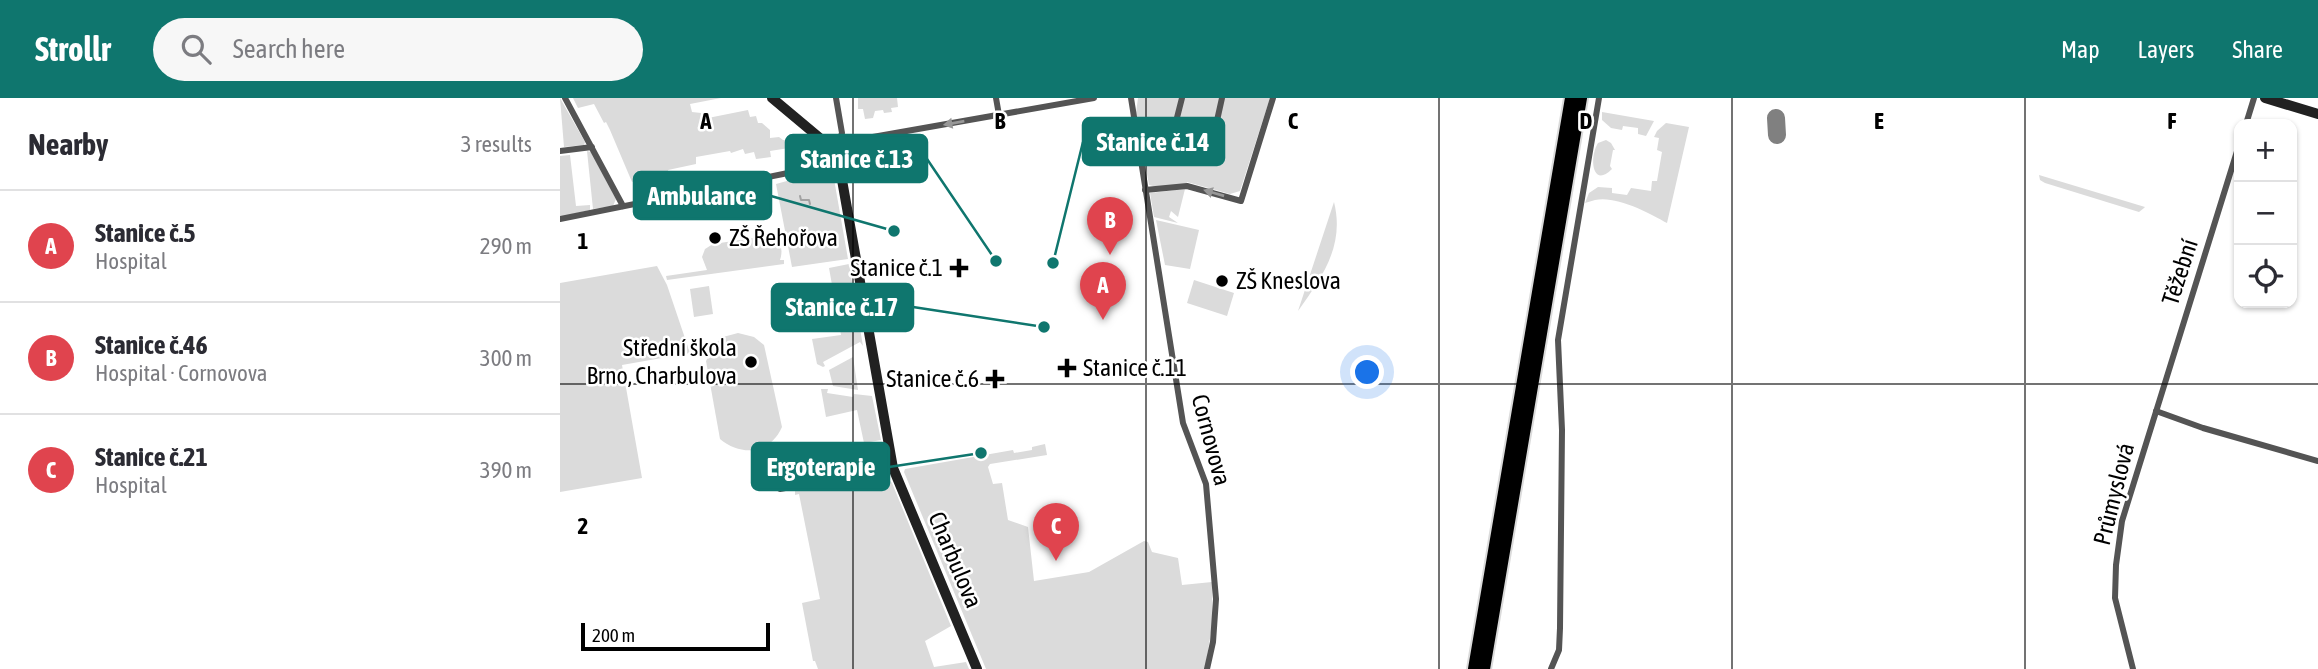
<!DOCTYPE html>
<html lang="en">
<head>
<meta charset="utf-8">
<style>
	body { margin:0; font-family:"Asap Condensed",sans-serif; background:#f7f7f7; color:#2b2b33 }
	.controls { position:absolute; right:21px; top:21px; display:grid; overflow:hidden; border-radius:14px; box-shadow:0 2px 5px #0004 }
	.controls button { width:63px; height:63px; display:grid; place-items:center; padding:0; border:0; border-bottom:2px solid #e1e1e2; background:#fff; color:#2b2b33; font:35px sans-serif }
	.scale { position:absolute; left:21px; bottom:18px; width:189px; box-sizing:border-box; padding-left:7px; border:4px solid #000; border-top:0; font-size:19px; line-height:24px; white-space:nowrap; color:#000; -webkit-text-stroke:5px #fff; paint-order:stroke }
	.you { position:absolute; left:808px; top:275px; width:24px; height:24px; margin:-18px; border:5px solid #fff; border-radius:50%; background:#1a73e8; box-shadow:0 0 0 10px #1a73e833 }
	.badge { display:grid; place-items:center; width:46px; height:46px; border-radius:50%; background:#0f766e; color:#fff; font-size:23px; font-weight:700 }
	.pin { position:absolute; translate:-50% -58px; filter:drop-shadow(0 2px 4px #0008) }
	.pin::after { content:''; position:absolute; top:37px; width:24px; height:21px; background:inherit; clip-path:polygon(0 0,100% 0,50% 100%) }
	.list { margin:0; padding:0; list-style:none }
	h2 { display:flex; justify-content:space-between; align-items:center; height:91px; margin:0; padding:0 28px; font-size:30px }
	h2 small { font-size:23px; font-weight:400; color:#7c7c81 }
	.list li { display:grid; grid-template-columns:46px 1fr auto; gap:21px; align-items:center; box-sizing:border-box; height:112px; padding:0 28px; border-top:2px solid #e1e1e2 }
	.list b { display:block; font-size:26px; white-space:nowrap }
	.list p { margin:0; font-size:23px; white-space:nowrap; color:#7c7c81 }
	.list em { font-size:23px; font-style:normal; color:#7c7c81 }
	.icon { flex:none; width:38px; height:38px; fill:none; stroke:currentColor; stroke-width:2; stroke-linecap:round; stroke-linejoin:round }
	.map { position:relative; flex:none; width:1758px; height:571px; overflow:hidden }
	header { display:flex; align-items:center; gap:42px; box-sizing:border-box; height:98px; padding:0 35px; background:#0f766e; color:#fff }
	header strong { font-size:33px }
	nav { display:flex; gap:38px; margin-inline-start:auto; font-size:24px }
	.search { width:490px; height:63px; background:#f7f7f7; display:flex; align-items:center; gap:18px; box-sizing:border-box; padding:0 24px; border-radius:38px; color:#7c7c81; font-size:26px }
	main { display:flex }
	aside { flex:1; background:#fff }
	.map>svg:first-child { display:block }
	.green { fill:#dbdbdb }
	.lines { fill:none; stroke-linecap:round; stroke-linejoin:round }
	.stream { stroke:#a2a2a2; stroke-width:2 }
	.taxiway { stroke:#808080; stroke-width:18 }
	.highway-casing { stroke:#dbdbdb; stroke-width:16 }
	.street { stroke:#545454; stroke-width:6 }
	.secondary { stroke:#212121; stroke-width:10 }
	.highway { stroke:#000; stroke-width:12 }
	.oneway { fill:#989898 }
	.grid { fill:none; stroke:#000; stroke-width:2; stroke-opacity:0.55 }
	.poi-dot { fill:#000; stroke:#fff; stroke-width:2.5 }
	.labels { text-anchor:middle; stroke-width:5; stroke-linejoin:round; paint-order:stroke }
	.poi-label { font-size:24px; fill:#000; stroke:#fff; text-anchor:start }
	.street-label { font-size:24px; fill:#000; stroke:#fff }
	.grid-label { font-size:23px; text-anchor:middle; font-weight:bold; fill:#000; stroke:#fff; stroke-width:5; stroke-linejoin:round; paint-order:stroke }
	.leader { fill:none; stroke:#0f766e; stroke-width:2.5 }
	.callout-dot { fill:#0f766e; stroke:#fff; stroke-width:2.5 }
	.callout { fill:#0f766e; stroke:#0f766e; stroke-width:2.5 }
	.callout-label { font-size:26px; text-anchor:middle; font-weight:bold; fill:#fff }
</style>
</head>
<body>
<header>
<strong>Strollr</strong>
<div class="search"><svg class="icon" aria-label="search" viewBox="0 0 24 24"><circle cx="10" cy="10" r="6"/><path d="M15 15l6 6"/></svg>Search here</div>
<nav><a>Map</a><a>Layers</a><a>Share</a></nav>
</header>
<main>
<aside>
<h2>Nearby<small>3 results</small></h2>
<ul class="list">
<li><span class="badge" style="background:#e0444e">A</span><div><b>Stanice č.5</b><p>Hospital</p></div><em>290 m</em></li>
<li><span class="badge" style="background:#e0444e">B</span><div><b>Stanice č.46</b><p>Hospital · Cornovova</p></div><em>300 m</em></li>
<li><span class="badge" style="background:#e0444e">C</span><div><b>Stanice č.21</b><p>Hospital</p></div><em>390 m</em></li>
</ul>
</aside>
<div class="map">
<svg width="1758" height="571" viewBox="0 0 1758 571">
	<rect width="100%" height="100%" fill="#fff"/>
	<!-- green -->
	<g class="green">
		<path d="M0,0L25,44L24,47L4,49Z"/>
		<path d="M13,0H161L130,6L132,14L141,15L143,21L188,12L190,19L196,18L198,25H202L210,32V40L219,39L223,42H228L229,50L210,53L211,59L196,61L194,54L185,56L183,51L171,55L170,53L136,59V66L108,72L109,79L100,81V84L91,86L89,76L72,84L50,32L46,24L44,25L34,6L18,10Z"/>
		<path d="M298,0H337L338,9L331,10L332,14L324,15L323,12L315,13L313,20L305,21L303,11H298Z"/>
		<path d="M578,0H710L680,93L670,96L627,84L626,87L597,89L589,87L576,15Z"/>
		<path d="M1042,14L1094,23L1086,38L1078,36V30L1063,28L1062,32L1051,30L1042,22Z"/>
		<path d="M1106,25L1129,29L1107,125C1090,115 1055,97 1035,102C1032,103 1028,104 1025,105L1029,95L1038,89L1052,90V95L1067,97L1071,90L1091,93L1092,83H1097L1102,54L1097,52L1099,40L1094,39L1097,33Z"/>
		<path d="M1046,42L1051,45L1055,52H1053L1050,68L1052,71C1032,91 1029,59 1038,45Z"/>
		<path d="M27,53L31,54L56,101L53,108L33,111Z"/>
		<path d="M10,57L16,108L30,107V112L0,119V58Z"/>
		<path d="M268,73L273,76L274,81L288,161L232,169L216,86C233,82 250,74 268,73Z"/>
		<path d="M1479,77L1585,109L1584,110L1579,114L1485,85L1480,82Z"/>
		<path d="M625,91L618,119L611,113L609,119L618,125L594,119L590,95Z"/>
		<path d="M774,104C785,148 762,179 738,213Z"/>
		<path d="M596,122L639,132L630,171L605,167Z"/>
		<path d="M207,138C220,140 224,150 220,162H224V166L107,182L106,178L147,172L142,159L145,151L153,146Z"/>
		<path d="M289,166L303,248L300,244L263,264L265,268L263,269L257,266L252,241L281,237L269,170Z"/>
		<path d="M97,168L107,187L130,255L62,267L82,380L0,394V185Z"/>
		<path d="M634,182L674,195L667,218L627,205Z"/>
		<path d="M149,188L153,216L134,219L130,191Z"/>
		<path d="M178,235L194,239L204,247L222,329C210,356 182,359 160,341L146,263L156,245L163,239Z"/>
		<path d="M293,259L298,292L273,288L269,272Z"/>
		<path d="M261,291H268L267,295L293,299L294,296L312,298L321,342L304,345L297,312L266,319Z"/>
		<path d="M485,346L487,357L430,366L428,369L433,386L442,385L448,422L468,429L474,483L529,474L584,443L588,444L592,454L618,460L622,487L652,484V528L645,571H426L344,374L345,371L453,352L454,355L472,352V349Z"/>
		<path d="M320,377L327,379L332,385L391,528L365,543L374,569L406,564L409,571H258L255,563H253L242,505L260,501L239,396L235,397V393Z"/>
	</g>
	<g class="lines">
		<!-- stream -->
		<path class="stream" d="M240,98L241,102H249L250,106"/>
		<!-- taxiway -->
		<path class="taxiway" d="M1216,20L1217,37"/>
		<defs>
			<g id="highway">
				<path d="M914,571L1011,0"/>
				<path d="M924,571L1021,0"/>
			</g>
		</defs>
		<!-- highway casing -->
		<use href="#highway" class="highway-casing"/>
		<!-- street -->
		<g class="street">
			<path d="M5,0L63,108"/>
			<path d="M276,0L282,35L279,43"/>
			<path d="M436,0L439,17"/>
			<path d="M571,0L623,325L646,386L656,501L653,544L647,571"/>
			<path d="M1686,26L1694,0"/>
			<path d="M652,45L662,0"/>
			<path d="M286,47L307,40L534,0"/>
			<path d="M609,51L622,0"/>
			<path d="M0,53L32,49"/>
			<path d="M585,92L627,88L681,103L713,0"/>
			<path d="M0,121L228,75L255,68L266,58"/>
			<path d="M1596,313L1643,330L1758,363"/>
			<path d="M220,391L333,370"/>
			<path d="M991,571L999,552L1000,530L1002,332L998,242L1039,0"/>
			<path d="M1573,571L1555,500L1556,467L1562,423L1679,47"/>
		</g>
		<!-- secondary -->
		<g class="secondary">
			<path d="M212,0L267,46"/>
			<path d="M1705,0L1758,16"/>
			<circle cx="276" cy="54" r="11"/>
			<path d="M279,65L333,370L417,571"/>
		</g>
		<!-- highway -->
		<use href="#highway" class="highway"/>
	</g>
	<!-- one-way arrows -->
	<defs><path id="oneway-solid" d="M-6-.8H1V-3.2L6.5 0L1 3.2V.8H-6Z" transform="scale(1.75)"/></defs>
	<g class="oneway">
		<use href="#oneway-solid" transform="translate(394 25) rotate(170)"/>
		<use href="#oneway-solid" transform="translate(654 95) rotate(-164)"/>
	</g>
	<!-- grid -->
	<path class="grid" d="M293,0V571M586,0V571M879,0V571M1172,0V571M1465,0V571M0,286H1758"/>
	<!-- markers -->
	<g class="poi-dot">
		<circle cx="155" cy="140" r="7"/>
		<path d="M395.5 159.5h7v7h7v7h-7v7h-7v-7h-7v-7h7z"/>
		<circle cx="662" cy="183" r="7"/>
		<circle cx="191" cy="264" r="7"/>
		<path d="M503.5 259.5h7v7h7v7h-7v7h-7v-7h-7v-7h7z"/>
		<path d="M431.5 270.5h7v7h7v7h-7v7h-7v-7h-7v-7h7z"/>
	</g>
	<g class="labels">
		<!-- poi labels -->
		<g class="poi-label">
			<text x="169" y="148">ZŠ Řehořova</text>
			<text x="383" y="178" text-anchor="end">Stanice č.1</text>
			<text x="676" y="191">ZŠ Kneslova</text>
			<text x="177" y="258" text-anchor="end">Střední škola<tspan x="177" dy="28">Brno, Charbulova</tspan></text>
			<text x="523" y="278">Stanice č.11</text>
			<text x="419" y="289" text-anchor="end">Stanice č.6</text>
		</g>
		<!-- street labels -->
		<g class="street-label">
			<text transform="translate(1620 174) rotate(-72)" y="8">Těžební</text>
			<text transform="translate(651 342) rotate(75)" y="8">Cornovova</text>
			<text transform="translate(1554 396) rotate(-76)" y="8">Průmyslová</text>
			<text transform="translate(395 462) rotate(67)" y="8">Charbulova</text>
		</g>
	</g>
	<g class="grid-label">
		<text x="146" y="31">A</text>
		<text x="440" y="31">B</text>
		<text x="733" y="31">C</text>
		<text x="1026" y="31">D</text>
		<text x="1319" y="31">E</text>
		<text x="1612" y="31">F</text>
		<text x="23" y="151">1</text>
		<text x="23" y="436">2</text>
	</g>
	<!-- callouts -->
	<path class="leader" d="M493 165L523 44M436 163L367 61M334 133L211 98M484 229L353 209M421 355L329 369"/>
	<g class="callout-dot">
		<circle cx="493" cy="165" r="7"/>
		<circle cx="436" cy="163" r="7"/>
		<circle cx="334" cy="133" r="7"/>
		<circle cx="484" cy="229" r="7"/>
		<circle cx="421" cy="355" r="7"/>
	</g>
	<g class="callout">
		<rect x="523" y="20" width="141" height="47" rx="7"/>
		<rect x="226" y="37" width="141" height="47" rx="7"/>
		<rect x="74" y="74" width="137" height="47" rx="7"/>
		<rect x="212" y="186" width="141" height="47" rx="7"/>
		<rect x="192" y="345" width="137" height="47" rx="7"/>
	</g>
	<g class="callout-label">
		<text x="593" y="53">Stanice č.14</text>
		<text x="297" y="70">Stanice č.13</text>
		<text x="142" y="107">Ambulance</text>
		<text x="282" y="218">Stanice č.17</text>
		<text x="261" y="378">Ergoterapie</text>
	</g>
</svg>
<div class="controls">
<button>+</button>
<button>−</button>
<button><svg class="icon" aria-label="locate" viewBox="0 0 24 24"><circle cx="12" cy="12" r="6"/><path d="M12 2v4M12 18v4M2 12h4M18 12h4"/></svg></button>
</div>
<div class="scale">200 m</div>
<div class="you"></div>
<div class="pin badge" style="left:543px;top:222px;background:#e0444e">A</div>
<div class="pin badge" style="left:550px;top:157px;background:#e0444e">B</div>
<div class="pin badge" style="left:496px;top:463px;background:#e0444e">C</div>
</div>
</main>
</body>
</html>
